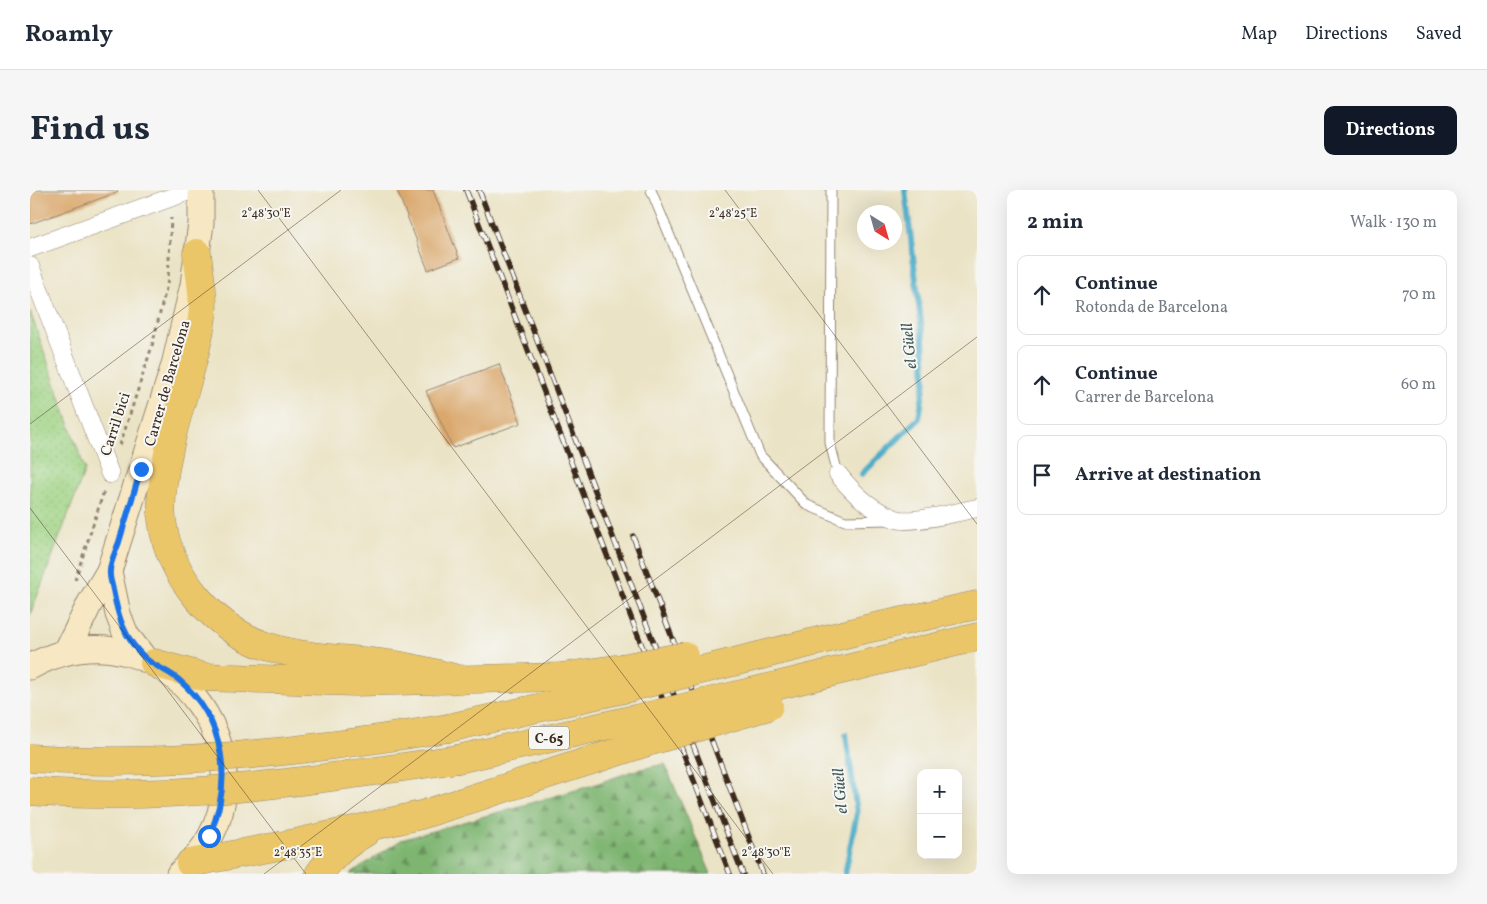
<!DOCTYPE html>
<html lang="en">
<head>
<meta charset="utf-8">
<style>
	body { margin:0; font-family:Vollkorn,serif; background:#f6f6f7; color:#1f2937 }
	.controls { position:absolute; right:15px; bottom:15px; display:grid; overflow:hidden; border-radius:10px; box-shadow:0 5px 20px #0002 }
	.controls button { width:45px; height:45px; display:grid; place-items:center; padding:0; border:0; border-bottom:1px solid #e0e1e3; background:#fff; color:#1f2937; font:25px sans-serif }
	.compass { position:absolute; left:827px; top:15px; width:45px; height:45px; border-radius:50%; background:#fff; box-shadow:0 5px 20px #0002; rotate:143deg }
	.stop { position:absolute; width:15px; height:15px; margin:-11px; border:4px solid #1a73e8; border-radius:50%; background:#fff }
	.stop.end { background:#1a73e8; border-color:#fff; box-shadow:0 1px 5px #0008 }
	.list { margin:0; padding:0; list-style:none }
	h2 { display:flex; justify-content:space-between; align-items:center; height:65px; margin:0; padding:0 20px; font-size:21px }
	h2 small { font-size:16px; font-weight:400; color:#747a83 }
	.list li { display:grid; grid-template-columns:32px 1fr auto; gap:15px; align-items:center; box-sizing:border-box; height:80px; margin:0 10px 10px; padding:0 10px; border:1px solid #e0e1e3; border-radius:10px }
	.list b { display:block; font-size:19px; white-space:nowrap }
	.list p { margin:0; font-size:16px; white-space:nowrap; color:#747a83 }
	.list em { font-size:16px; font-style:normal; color:#747a83 }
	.icon { flex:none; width:28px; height:28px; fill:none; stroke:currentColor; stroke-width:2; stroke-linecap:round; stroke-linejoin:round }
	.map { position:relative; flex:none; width:947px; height:684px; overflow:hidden; border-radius:10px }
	header { display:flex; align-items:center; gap:30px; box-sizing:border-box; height:70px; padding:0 25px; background:#fff; border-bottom:1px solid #e0e1e3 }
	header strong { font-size:24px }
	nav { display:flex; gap:28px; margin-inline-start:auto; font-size:18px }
	.intro { display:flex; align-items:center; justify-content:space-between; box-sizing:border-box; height:120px; padding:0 30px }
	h1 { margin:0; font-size:35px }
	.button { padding:12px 22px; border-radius:10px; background:#111827; color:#fff; font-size:18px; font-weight:700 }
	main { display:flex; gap:30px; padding:0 30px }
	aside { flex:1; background:#fff; border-radius:10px; box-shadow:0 5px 20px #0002 }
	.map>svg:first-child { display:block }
	.forest { fill:url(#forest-firs); stroke:#5c7048 }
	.park { fill:url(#park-dots); stroke:#6c7e50 }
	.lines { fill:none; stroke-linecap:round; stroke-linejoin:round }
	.stream { stroke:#49acc8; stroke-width:6 }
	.building { fill:#daa76c }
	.lane-casing { stroke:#938672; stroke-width:11 }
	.street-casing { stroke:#938672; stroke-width:19 }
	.secondary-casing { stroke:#938672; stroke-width:27 }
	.highway-casing { stroke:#938672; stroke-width:29 }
	.path { stroke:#938672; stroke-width:3; stroke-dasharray:4 4; stroke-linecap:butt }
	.lane { stroke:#fff; stroke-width:9 }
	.street { stroke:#fff; stroke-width:18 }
	.secondary { stroke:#f7e8c3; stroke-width:25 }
	.highway { stroke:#ebc669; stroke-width:28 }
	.rail-casing { stroke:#3b2a1e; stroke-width:5.5 }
	.rail { stroke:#f6f6f2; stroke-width:4; stroke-dasharray:11; stroke-linecap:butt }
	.highway-bridge-casing { stroke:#938672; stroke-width:29; stroke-linecap:butt }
	.highway-bridge { stroke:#ebc669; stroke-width:28 }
	.route { stroke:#1a73e8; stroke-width:6 }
	.ticks { fill:none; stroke:#3b2a1e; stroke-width:1; stroke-opacity:0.45 }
	.labels { text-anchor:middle; stroke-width:4; stroke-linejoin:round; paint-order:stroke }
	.shield { fill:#f6f6f2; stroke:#73675e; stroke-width:1 }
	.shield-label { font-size:14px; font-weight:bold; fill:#3b2a1e }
	.street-label { font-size:15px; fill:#3b2a1e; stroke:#f6f6f2 }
	.water-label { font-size:16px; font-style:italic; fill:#40585a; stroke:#f6f6f2 }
	.ticks-label { font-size:12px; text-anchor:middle; fill:#3b2a1e; stroke:#f6f6f2; stroke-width:4; stroke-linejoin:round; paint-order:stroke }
</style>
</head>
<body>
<header>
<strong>Roamly</strong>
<nav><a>Map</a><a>Directions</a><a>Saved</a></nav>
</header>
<div class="intro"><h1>Find us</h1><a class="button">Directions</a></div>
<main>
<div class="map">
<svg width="947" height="684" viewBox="0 0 947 684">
	<defs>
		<pattern id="forest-firs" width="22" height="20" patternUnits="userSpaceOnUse" patternTransform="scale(1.25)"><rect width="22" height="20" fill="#7eb571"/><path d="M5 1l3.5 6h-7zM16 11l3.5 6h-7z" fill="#68935c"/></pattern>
		<pattern id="park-dots" width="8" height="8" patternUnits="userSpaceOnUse" patternTransform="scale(1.25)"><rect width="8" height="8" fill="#9ed383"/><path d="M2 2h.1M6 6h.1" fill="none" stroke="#89b571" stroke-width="1.8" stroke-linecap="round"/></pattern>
	</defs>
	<rect width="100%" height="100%" fill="#f6f6f2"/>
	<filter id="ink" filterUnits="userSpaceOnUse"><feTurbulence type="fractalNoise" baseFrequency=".02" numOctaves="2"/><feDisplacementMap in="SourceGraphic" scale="10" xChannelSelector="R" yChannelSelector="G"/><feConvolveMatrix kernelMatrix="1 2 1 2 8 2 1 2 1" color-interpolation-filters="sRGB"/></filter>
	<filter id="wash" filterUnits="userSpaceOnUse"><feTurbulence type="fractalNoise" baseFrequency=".0096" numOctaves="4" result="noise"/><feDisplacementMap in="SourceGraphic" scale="20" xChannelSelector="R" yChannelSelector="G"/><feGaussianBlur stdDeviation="1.12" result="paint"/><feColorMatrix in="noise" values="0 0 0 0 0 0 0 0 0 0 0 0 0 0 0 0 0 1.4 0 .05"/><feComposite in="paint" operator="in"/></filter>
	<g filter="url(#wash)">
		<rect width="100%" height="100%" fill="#ebe3c5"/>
		<!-- forest -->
		<path class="forest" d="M635,574L681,684H320L371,650L560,596L606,580Z"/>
		<!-- park -->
		<path class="park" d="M0,121L55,280L0,425Z"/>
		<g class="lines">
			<!-- stream -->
			<g class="stream">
				<path d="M832,284L889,228L895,191L893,149L875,0"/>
				<path d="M815,684L827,623L816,545"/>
			</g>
		</g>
		<g id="blocks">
			<!-- building -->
			<g class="building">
				<path d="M0,0H87L88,2L0,34Z"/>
				<path d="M367,0H403L429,68L398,80Z"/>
				<path d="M469,174L491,233L423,258L396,201Z"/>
			</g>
		</g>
	</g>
	<g filter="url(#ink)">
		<use href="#blocks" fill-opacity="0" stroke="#938672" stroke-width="1"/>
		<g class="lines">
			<defs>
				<g id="lane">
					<path d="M621,0L730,265L777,315L815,331L859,330"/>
					<path d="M801,0L800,253L808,284"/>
				</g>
				<g id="street">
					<path d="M0,58L162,0"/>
					<path d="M0,76L80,284"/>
					<path d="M808,284C823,303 842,321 866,329C880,334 930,322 947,318"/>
				</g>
				<g id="secondary">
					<path d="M79,381L88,424L96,445L115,469"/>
					<path d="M36,462L60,413L79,381L144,175L163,95L171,33V0"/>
					<path d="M0,477C138,400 265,586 149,684"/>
				</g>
				<g id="highway">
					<path d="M167,63C169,83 175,108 172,127C166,172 148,215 139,259C134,281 130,308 132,330C139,387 185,440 239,457C278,469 319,468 358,474C383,477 408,484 432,490"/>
					<path d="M732,465L836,439L947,415"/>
					<path d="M124,473L174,487L325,492L530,487L592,478"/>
					<path d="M746,496L947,447"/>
					<path d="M418,538L598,498"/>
					<path d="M428,569L610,528"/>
					<path d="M160,673L270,652L391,625L621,551"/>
					<path d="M289,684C303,665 316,654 336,642"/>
				</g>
			</defs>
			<!-- lane casing -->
			<use href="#lane" class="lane-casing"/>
			<!-- street casing -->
			<use href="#street" class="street-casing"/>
			<!-- secondary casing -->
			<use href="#secondary" class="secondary-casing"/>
			<!-- highway casing -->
			<use href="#highway" class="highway-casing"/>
			<!-- path -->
			<g class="path">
				<path d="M90,255L122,156L138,90L141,28"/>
				<path d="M45,390L74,301"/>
			</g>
			<!-- lane -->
			<use href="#lane" class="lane"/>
			<!-- street -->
			<use href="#street" class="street"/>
			<!-- secondary -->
			<use href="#secondary" class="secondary"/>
			<!-- highway -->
			<use href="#highway" class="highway"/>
			<defs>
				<g id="rail">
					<path d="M436,0L700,684"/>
					<path d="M449,0L713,684"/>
					<path d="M603,346L733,684"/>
				</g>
			</defs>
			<!-- rail casing -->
			<use href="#rail" class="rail-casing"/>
			<!-- rail -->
			<use href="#rail" class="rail"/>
			<defs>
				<g id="highway-bridge">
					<path d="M592,478L655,466"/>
					<path d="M598,498L732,465"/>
					<path d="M610,528L746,496"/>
					<path d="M621,551L739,516"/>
					<path d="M0,568C140,578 280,561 418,538"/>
					<path d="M0,601C143,613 287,590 428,569"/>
				</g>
			</defs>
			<!-- highway-bridge casing -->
			<use href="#highway-bridge" class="highway-bridge-casing"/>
			<!-- highway-bridge -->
			<use href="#highway-bridge" class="highway-bridge"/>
		</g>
	</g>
	<g class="lines" filter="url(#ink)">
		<!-- route -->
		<path class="route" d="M111,279C104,303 96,328 89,352C86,361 80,372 80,381C79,387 82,394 83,400C88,426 94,448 114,467C123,476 139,481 149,490C196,530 203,593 179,646"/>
	</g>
	<!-- ticks -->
	<path class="ticks" d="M228,0L743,684M695,0L947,334M0,234L311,0M0,318L276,684M234,684L947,147"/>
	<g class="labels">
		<!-- shield labels -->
		<rect class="shield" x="499" y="536.5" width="40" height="23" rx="4"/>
		<g class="shield-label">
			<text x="519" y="553">C-65</text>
		</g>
		<!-- street labels -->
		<g class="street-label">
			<text transform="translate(137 193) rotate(-74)" y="5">Carrer de Barcelona</text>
			<text transform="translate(85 234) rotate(-72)" y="5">Carril bici</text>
		</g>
		<!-- water labels -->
		<g class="water-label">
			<text transform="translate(878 156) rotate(-96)" y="6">el Güell</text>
			<text transform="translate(809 601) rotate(-95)" y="6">el Güell</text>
		</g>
	</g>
	<g class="ticks-label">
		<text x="236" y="27">2°48'30"E</text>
		<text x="703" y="27">2°48'25"E</text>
		<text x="268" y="666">2°48'35"E</text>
		<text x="736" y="666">2°48'30"E</text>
	</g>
</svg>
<div class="controls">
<button>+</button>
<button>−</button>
</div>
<svg class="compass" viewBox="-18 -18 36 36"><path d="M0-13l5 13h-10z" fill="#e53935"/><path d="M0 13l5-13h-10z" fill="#747a83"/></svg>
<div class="stop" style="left:179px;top:646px"></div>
<div class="stop end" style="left:111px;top:279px"></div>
</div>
<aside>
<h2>2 min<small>Walk · 130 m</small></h2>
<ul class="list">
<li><svg class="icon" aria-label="ahead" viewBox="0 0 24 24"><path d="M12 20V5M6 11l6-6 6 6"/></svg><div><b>Continue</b><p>Rotonda de Barcelona</p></div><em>70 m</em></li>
<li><svg class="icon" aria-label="ahead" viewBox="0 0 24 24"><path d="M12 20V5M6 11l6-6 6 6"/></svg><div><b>Continue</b><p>Carrer de Barcelona</p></div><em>60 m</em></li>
<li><svg class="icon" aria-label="arrive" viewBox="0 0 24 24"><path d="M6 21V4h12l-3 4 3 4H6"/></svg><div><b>Arrive at destination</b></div></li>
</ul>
</aside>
</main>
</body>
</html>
